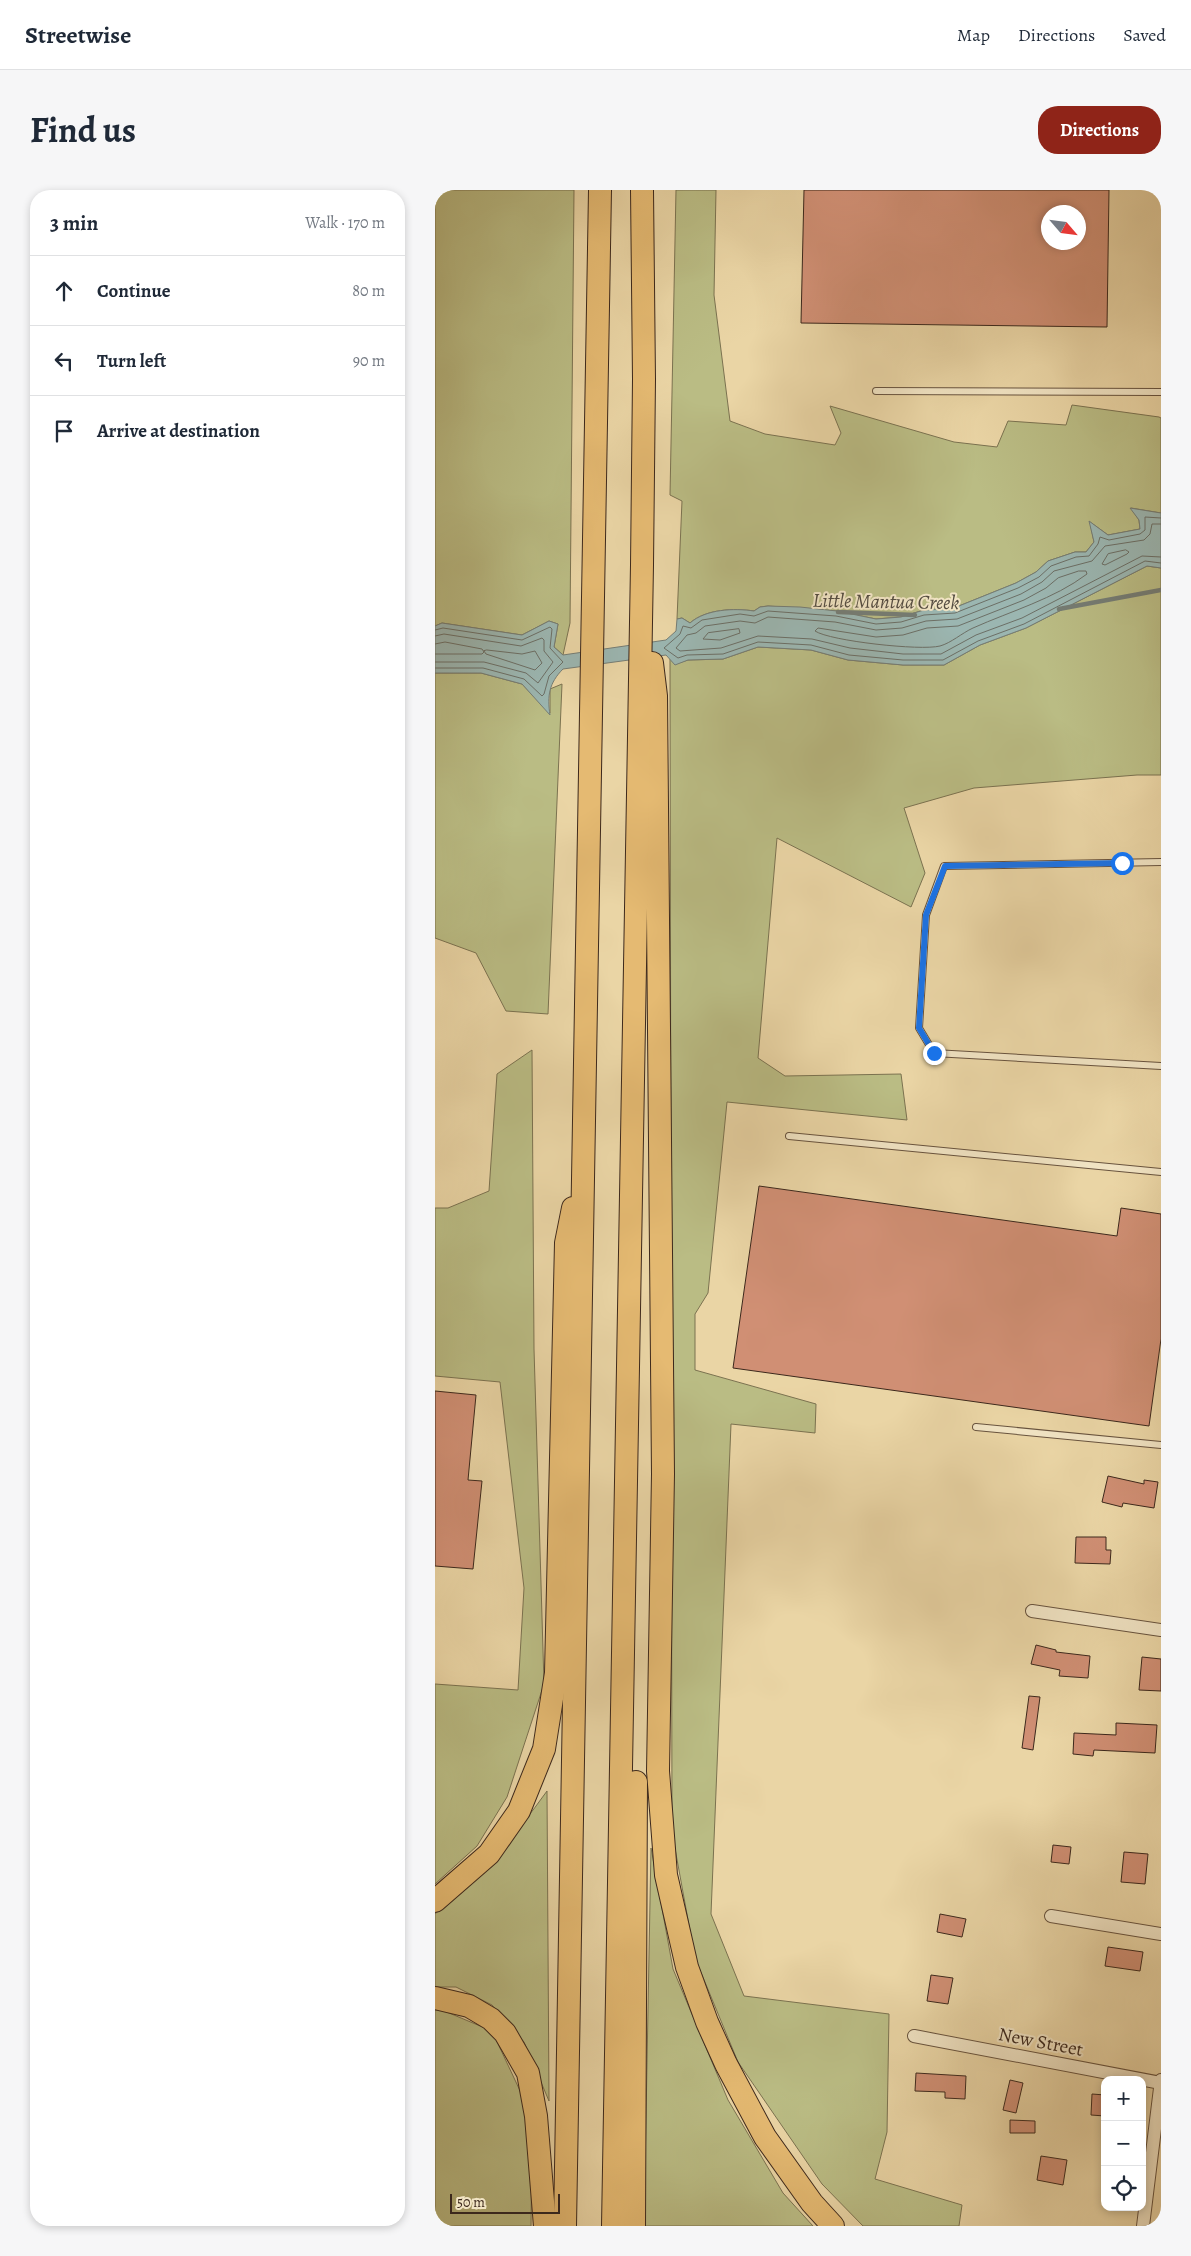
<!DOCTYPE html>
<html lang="en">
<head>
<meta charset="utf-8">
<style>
	body { margin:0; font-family:Alegreya,serif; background:#f6f6f7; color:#1f2937 }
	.controls { position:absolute; right:15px; bottom:15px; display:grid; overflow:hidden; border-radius:10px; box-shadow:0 2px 8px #0003 }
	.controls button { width:45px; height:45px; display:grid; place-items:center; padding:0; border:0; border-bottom:1px solid #e0e1e3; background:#fff; color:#1f2937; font:25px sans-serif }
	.compass { position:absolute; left:606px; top:15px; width:45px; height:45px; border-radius:50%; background:#fff; box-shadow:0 2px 8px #0003; rotate:118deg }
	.scale { position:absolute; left:15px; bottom:12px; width:110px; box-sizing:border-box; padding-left:5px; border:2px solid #3c281c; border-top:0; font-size:14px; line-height:18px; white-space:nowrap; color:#3c281c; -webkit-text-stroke:4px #f1e4c4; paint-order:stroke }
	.stop { position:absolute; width:15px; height:15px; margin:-11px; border:4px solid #1a73e8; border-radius:50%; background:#fff }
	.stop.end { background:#1a73e8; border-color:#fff; box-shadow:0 1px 5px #0008 }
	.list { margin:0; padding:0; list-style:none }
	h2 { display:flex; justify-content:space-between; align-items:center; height:65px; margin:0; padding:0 20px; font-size:21px }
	h2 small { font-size:16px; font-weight:400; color:#747a83 }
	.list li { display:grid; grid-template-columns:32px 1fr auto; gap:15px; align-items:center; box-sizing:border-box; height:70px; padding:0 20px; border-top:1px solid #e0e1e3 }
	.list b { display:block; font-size:19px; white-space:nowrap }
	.list em { font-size:16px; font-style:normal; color:#747a83 }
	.icon { flex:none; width:28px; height:28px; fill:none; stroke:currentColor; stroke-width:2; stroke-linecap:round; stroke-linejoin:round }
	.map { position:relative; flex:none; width:726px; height:2036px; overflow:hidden; border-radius:20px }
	header { display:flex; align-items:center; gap:30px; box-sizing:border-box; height:70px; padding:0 25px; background:#fff; border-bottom:1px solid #e0e1e3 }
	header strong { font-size:24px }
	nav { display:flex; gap:28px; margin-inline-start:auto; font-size:18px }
	.intro { display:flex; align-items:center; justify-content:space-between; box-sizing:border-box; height:120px; padding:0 30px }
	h1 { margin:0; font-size:35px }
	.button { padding:12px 22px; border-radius:20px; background:#8f2418; color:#fff; font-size:18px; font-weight:700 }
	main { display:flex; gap:30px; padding:0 30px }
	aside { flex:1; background:#fff; border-radius:20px; box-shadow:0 2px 8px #0003 }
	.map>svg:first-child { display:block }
	.green { fill:#babc84; stroke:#7b7250 }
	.water { fill:#9bb6b1; stroke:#757d75 }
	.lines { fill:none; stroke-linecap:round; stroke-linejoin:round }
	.shore { stroke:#6c6f66; stroke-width:1 }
	.stream { stroke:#757d75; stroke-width:4.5 }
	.building { fill:#d08f74; stroke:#3c281c; fill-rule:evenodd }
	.service-casing { stroke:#68533e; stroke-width:8 }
	.minor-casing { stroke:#68533e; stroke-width:14 }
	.motorway-casing { stroke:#3c281c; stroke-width:24 }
	.service { stroke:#f1e4c4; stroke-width:6 }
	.minor { stroke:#f1e4c4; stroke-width:12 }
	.motorway { stroke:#e5ba72; stroke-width:22 }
	.route { stroke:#1a73e8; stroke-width:6 }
	.labels { text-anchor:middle; stroke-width:4; stroke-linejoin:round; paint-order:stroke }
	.street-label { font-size:19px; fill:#3c281c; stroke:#f1e4c4 }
	.water-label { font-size:20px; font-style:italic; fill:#544c41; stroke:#f1e4c4 }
</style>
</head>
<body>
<header>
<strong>Streetwise</strong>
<nav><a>Map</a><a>Directions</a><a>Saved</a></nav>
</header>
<div class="intro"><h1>Find us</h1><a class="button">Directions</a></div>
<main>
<aside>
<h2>3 min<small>Walk · 170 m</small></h2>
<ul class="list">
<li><svg class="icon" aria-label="ahead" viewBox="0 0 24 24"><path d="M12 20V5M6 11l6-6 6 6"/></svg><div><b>Continue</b></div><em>80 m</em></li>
<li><svg class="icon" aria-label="left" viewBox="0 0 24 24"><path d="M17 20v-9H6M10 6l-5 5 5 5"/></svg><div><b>Turn left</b></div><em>90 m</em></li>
<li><svg class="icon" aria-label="arrive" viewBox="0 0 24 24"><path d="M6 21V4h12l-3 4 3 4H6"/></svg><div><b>Arrive at destination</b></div></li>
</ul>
</aside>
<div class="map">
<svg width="726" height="2036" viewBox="0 0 726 2036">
	<rect width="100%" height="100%" fill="#ead5a5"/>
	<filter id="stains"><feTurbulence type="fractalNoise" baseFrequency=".004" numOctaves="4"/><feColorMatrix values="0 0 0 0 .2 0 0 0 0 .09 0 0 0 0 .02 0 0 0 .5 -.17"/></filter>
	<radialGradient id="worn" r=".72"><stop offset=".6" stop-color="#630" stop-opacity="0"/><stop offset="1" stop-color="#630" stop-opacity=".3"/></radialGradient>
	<!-- green -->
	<g class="green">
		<path d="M0,0H139L135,433L128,465L119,457L123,434L114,431L87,445L7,433L0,436Z"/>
		<path d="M241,0H281L279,105L295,231L330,244L400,255L406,243L395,216L519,252L562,257L573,231L631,235L637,215L724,227L726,228V323L696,318L704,330L705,339L673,345L655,332L659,352L651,362H640L613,371L601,382L581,393L519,418L489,420L466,427L441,429L402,421L333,416L325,417L319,421C299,418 271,419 255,433L247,428L242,429L247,311L235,305Z"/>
		<path d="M712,376L726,378V585H702L539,598L469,618L490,683L476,717L342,648L323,868L350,886L466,884L472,930L292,912L273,1103L260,1124V1180L381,1214L380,1243L296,1234L276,1724L309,1806L454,1824L452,1942L440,1989L527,2015L524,2036H428L387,1994L303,1872L260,1768L237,1642L235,468L240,474L253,470L288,469L323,457L376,460L413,470L468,475H509L545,455L591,438Z"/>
		<path d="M0,483H46L87,494L115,523V499L127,494L113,824L71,821L41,763L0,748Z"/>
		<path d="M97,860L99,1159L109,1494L72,1607L42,1656L0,1694V1494L83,1500L89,1398L65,1192L0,1186V1018H13L54,1001L62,884Z"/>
		<path d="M112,1601L114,1911L89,1852L57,1815L21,1797H0V1724C43,1688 80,1646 112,1601Z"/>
		<path d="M216,1658L238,1779L293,1910L348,2003L378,2036H209Z"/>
		<path d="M0,1820H7L57,1841L87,1905L97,1943L96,2036H11L0,2033Z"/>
	</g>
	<!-- water -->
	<path class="water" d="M695,318L726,323V378L712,376L591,438L545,455L509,475H468L413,470L376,460L323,457L288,469L253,470L240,475L231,465L128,479C114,493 112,506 115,525L87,494L46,483H0V436L7,433L87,445L114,431L123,434L119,457L128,465L231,450L241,441L242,429L247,428L255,433C271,419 299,418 319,421L325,417L333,416L365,417L402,421L441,429L466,427L489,420L519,418L581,393L601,382L613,371L640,362H651L659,352L654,331L673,345L705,339L704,330Z"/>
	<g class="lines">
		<!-- shore -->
		<g class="shore">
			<path d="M726,328L710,327V340L705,344L674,350L665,347L663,354L654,366L641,367L616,376L604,387L583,398L520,423L489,425L466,432L441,434L401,426L333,421L319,426L305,424L267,430L256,438L248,436L245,444L229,458L243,468L252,465L288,464L323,452L376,455L414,465L468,470H508L543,451L589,434L710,371L726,373"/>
			<path d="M726,334H717L715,344L709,350L670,356L657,371L619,381L607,392L586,404L522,429L491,431L467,438L441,440L400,432L333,427L320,433L305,431L270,436L261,443L252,445L241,458L245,461L286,458L323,446L377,449L415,458L468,464H506L541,445L587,428L707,366L726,367"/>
			<path d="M691,360L694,362L692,364L670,375L667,374L673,364Z"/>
			<path d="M644,381H651L652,384C619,409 576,421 538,438C527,443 516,453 505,456C486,461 395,451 380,441L383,438L441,447L468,445L492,438L523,436L589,410L611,398L623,388Z"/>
			<path d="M304,439L305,443L285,450L268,449L273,443Z"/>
			<path d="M0,440L8,438L87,450L115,437L117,439L115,458L128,472L114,486L109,504L107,506L89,489L48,478H0"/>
			<path d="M0,446L9,444L86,456L107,448L109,450V461L118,472L103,493L91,483L49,472H0"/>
			<path d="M0,454L10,452L47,459L49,462L47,464H0"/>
			<path d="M52,460L87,464L100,461L107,473L100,480L51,464L49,461Z"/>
		</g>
		<!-- stream -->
		<g class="stream">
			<path d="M624,419L726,400"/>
			<path d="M403,422L480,425"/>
		</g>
	</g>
	<!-- building -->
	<g class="building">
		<path d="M369,0H674L672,137L366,133ZM614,22H644V52H614Z"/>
		<path d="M324,996L682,1046L686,1018L726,1024V1149L714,1236L298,1178Z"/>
		<path d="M0,1201L41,1205L33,1290L47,1291L38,1379L0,1376Z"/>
		<path d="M673,1286L709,1294V1290L723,1292L719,1318L688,1313L687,1317L667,1312Z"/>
		<path d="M641,1347H671V1360H676L675,1374L640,1373Z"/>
		<path d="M601,1455L621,1460V1462L655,1466L653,1488L624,1486L625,1480L596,1474Z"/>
		<path d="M707,1467L726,1469V1501L704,1500Z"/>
		<path d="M594,1506L605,1507L598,1560L587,1558Z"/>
		<path d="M681,1533L722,1535L720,1563L659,1560L658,1566L638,1564L639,1543L681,1545Z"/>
		<path d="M618,1655L636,1657L634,1674L616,1672Z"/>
		<path d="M689,1662L713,1664L710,1694L686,1692Z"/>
		<path d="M505,1724L531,1729L527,1747L502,1742Z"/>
		<path d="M673,1757L708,1762L705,1781L670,1776Z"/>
		<path d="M496,1785L518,1788L513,1814L492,1811Z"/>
		<path d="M481,1883L531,1886L530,1909L510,1908V1902L480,1901Z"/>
		<path d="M575,1890L588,1893L581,1923L568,1920Z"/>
		<path d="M657,1904L670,1905V1926L656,1925Z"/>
		<path d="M575,1930L600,1931V1943H575Z"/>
		<path d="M606,1966L632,1970L628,1995L602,1990Z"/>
	</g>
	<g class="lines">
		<defs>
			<g id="service">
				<path d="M441,201L726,202"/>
				<path d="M726,672L509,676L491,725L484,838L499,863L726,876"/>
				<path d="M354,946L726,982"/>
				<path d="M541,1237L726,1255"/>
			</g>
			<g id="minor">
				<path d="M597,1421L726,1440"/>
				<path d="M616,1726L726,1744"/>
				<path d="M479,1846L726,1893"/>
				<path d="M708,2036L726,1890"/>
			</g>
			<g id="motorway">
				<path d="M217,473L221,506L228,1284L223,1581L231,1685L252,1777L272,1832L291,1874L330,1947L377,2013L398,2036"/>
				<path d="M0,1711L54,1664L84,1621L109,1559L121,1483L131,1053L138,1018"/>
				<path d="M0,1808L34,1816L56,1829L70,1843L93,1883L101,1926L110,2036"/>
				<path d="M130,2036L165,0"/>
				<path d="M178,2036L207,375L209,189L207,0"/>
				<path d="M199,2036L201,1592"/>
			</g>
		</defs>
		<!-- service casing -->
		<use href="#service" class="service-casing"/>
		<!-- minor casing -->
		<use href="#minor" class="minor-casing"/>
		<!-- motorway casing -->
		<use href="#motorway" class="motorway-casing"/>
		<!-- service -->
		<use href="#service" class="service"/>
		<!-- minor -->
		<use href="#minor" class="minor"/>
		<!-- motorway -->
		<use href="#motorway" class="motorway"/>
	</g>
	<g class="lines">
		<!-- route -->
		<path class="route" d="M499,863L484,838L491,725L510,676L687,673"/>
	</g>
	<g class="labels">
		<!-- street labels -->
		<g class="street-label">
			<text transform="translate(606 1851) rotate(11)" y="7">New Street</text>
		</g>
		<!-- water labels -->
		<g class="water-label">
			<text transform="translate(451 411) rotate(1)" y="7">Little Mantua Creek</text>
		</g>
	</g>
	<rect width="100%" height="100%" filter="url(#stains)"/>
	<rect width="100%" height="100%" fill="url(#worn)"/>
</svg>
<div class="controls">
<button>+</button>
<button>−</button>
<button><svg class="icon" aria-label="locate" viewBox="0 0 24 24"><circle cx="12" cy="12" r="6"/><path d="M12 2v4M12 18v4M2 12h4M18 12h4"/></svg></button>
</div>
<svg class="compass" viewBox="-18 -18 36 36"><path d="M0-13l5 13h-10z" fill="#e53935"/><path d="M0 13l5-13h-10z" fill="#747a83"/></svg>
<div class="scale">50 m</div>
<div class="stop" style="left:687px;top:673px"></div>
<div class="stop end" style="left:499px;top:863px"></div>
</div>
</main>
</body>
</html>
